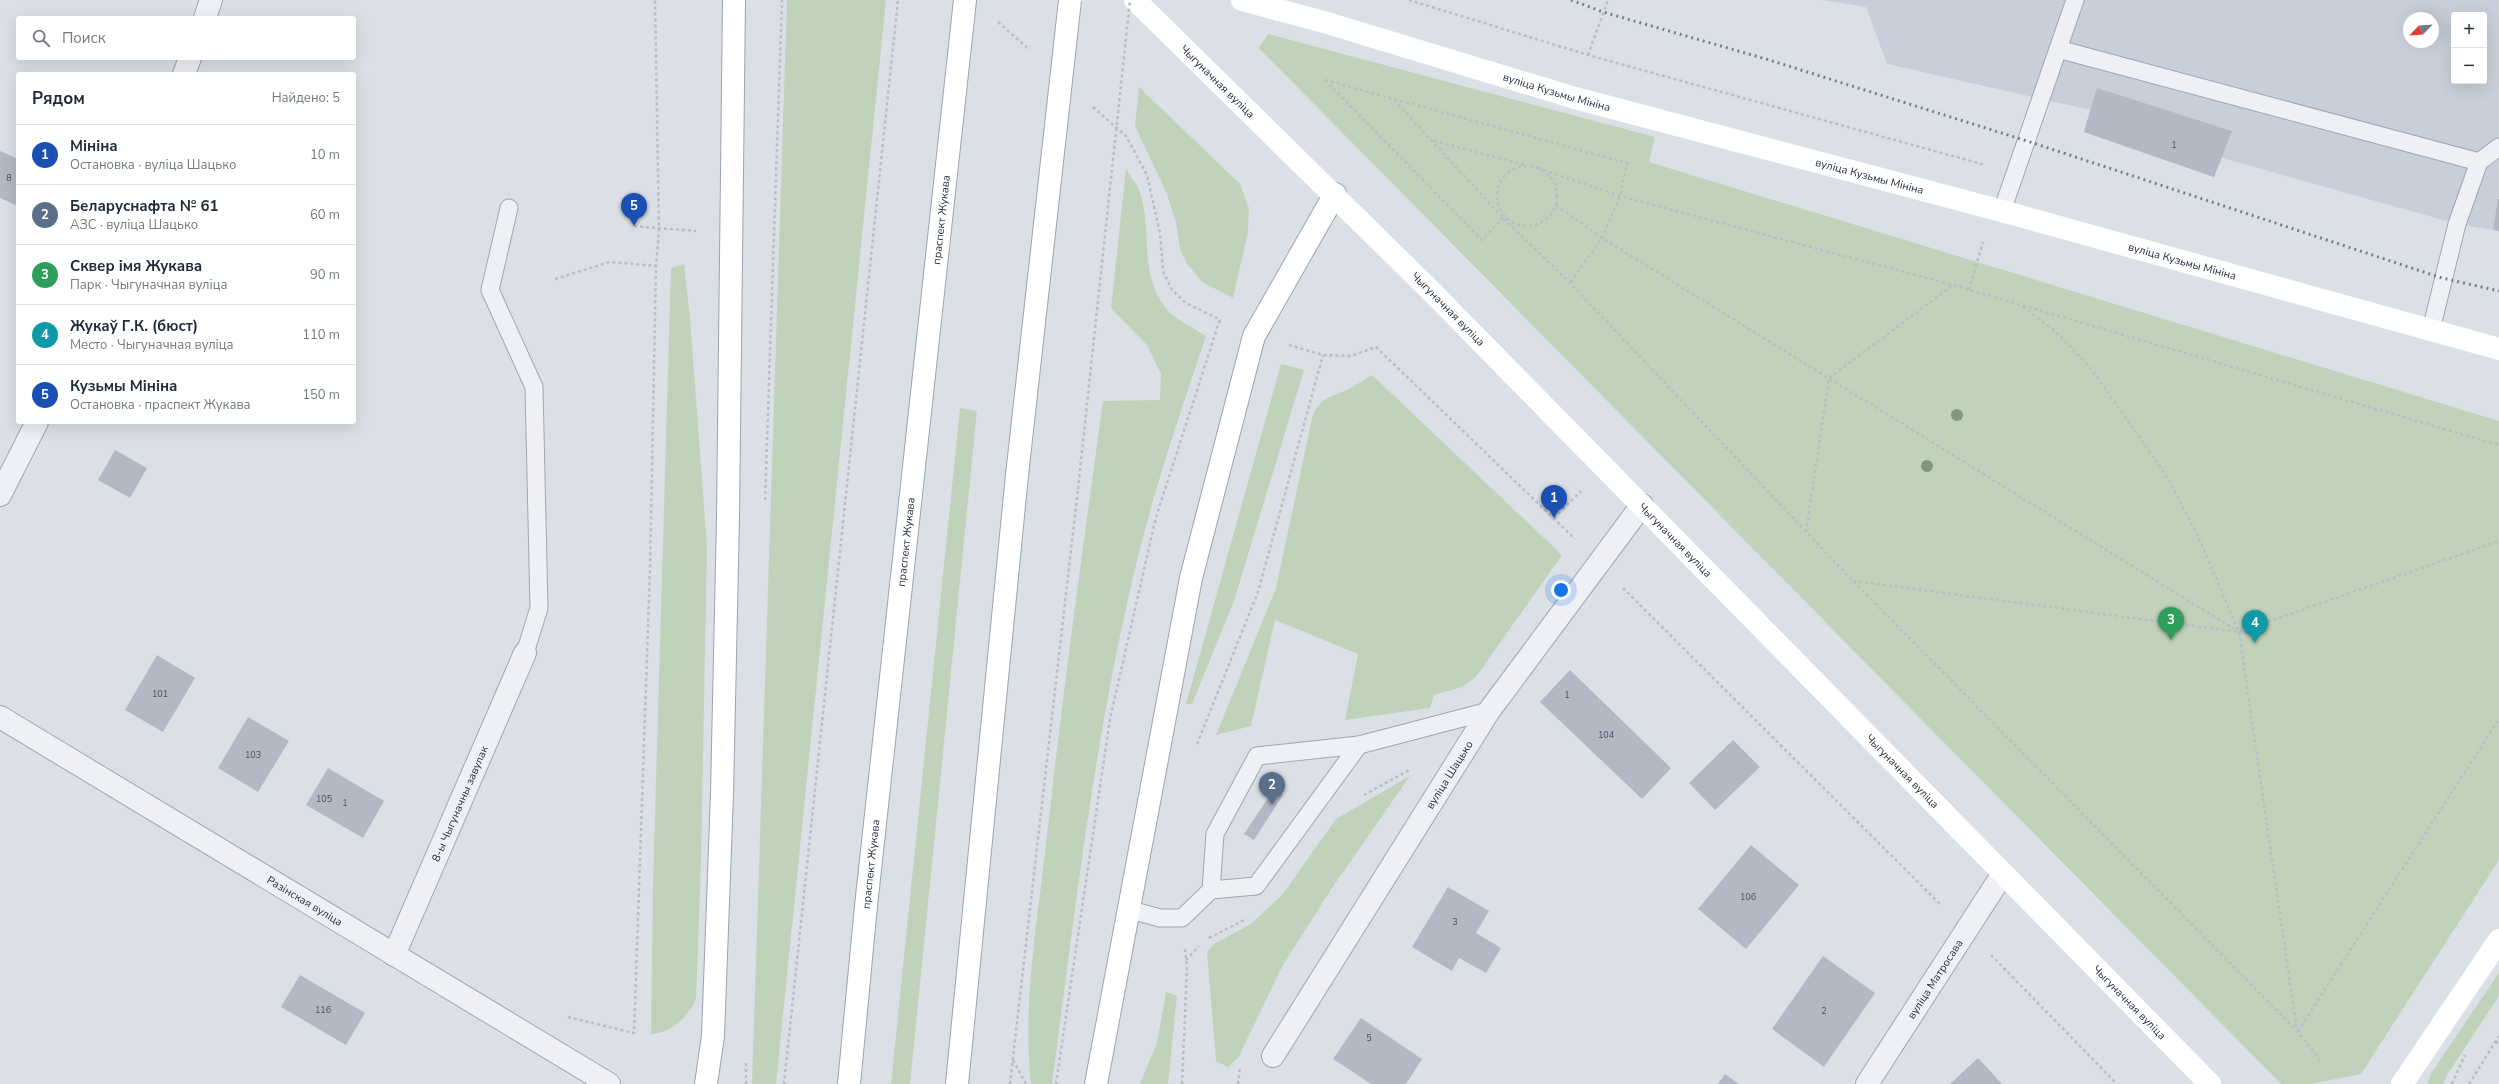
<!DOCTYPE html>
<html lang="ru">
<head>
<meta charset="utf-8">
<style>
	body { margin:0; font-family:"Nunito Sans",sans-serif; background:#f6f6f7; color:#1f2937 }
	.controls { position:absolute; right:12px; top:12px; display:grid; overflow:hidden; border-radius:4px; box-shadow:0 4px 16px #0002 }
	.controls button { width:36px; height:36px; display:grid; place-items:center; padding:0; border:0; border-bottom:1px solid #e0e1e3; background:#fff; color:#1f2937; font:20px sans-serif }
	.compass { position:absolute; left:2403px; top:12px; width:36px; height:36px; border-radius:50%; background:#fff; box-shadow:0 4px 16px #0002; rotate:245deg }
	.you { position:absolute; left:1561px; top:590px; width:14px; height:14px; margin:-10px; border:3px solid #fff; border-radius:50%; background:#1a73e8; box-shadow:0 0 0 6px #1a73e833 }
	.badge { display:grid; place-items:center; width:26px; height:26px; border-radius:50%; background:#b45309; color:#fff; font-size:13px; font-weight:700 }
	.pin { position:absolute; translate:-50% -33px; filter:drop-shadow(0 1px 2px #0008) }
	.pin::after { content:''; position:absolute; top:21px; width:14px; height:12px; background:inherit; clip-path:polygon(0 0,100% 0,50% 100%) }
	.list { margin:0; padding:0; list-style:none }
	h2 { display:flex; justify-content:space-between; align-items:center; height:52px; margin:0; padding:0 16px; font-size:17px }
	h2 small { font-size:13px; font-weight:400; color:#747a83 }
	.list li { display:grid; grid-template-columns:26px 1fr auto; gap:12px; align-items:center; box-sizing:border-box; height:60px; padding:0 16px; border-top:1px solid #e0e1e3 }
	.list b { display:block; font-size:15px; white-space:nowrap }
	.list p { margin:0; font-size:13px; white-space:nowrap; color:#747a83 }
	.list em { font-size:13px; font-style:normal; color:#747a83 }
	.icon { flex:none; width:22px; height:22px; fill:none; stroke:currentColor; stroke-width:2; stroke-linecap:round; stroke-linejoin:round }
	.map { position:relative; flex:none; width:2499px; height:1084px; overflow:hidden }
	.search { position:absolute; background:#fff; box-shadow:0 4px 16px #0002; left:16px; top:16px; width:340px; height:44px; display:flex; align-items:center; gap:10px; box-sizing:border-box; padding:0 14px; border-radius:4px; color:#747a83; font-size:15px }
	.panel { position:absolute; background:#fff; box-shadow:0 4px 16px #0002; left:16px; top:72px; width:340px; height:352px; border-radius:4px }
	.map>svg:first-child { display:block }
	.built { fill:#c9cfda; fill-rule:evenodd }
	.green { fill:#c1d2bb }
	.building { fill:#b2b9c5 }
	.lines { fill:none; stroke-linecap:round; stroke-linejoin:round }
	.lane-casing { stroke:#a0a7b1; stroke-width:19 }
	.street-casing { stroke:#a0a7b1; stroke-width:24 }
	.primary-casing { stroke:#99a4b4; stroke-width:24 }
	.path { stroke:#b9bec6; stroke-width:2.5; stroke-dasharray:3 3; stroke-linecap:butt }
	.lane { stroke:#eef0f5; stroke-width:17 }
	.street { stroke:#eef0f5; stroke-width:22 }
	.secondary { stroke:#fff; stroke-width:22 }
	.primary { stroke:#fff; stroke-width:22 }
	.rail { stroke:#737f92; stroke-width:3; stroke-dasharray:2 4; stroke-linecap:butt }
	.primary-bridge-casing { stroke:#99a4b4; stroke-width:24; stroke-linecap:butt }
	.path-bridge { stroke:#b9bec6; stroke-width:2.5; stroke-dasharray:3 3; stroke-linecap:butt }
	.primary-bridge { stroke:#fff; stroke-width:22 }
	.tree { fill:#819782 }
	.labels { text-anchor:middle; stroke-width:4; stroke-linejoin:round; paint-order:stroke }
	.number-label { font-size:9px; fill:#475160 }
	.street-label { font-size:11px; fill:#232e3f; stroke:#eaeff5 }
</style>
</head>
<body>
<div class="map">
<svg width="2499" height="1084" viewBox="0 0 2499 1084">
	<rect width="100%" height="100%" fill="#dbe0e7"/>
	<!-- built -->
	<path class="built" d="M1821,0H2499V231L2457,224L2222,158L2214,177L2084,132L2090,110L1887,64L1866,7ZM2454,15H2484V81H2454ZM2409,18H2433V42H2409Z"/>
	<!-- green -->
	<g class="green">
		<path d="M787,0H886L776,1084H752Z"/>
		<path d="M1268,34L1655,137L1649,162L2499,421V860L2361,1074L2311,1084H2281L1259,48Z"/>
		<path d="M1139,87L1240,184L1249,208L1248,232L1233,298L1202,282L1186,262L1180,249L1176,223L1167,194L1135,126Z"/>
		<path d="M1126,169C1130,176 1138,185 1140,193C1153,232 1138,273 1166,308C1174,319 1194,328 1206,336C1183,405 1159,474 1141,545C1096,722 1076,904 1052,1084H1031C1022,1002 1038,918 1047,836C1063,691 1083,546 1103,401L1160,400L1161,374L1147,345L1111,308Z"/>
		<path d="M684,264L690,318L707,546L701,864L696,1000C687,1017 672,1033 651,1034L653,883L671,268Z"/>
		<path d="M1281,364L1304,370L1234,601L1192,704H1186Z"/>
		<path d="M1372,375L1562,555L1476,677L1462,687L1434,695L1430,708L1345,720L1358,654L1275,620L1251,726L1216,735L1276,588L1313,414C1324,395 1333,397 1351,388C1358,384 1365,379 1372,375Z"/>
		<path d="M960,408L977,411L910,1084H891Z"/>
		<path d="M1410,776L1332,888L1283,965L1238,1058L1228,1067L1216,1061L1207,952L1214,944L1251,924L1282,895L1336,819Z"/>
		<path d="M2499,973V996L2447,1075L2443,1084H2427L2432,1072Z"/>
		<path d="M1166,992L1177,996L1168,1084H1140L1157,1043Z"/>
	</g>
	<!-- building -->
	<g class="building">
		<path d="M2097,88L2232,131L2214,177L2084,132Z"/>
		<path d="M0,151L18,159V206L0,198Z"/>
		<path d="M2498,199H2499V231L2493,230Z"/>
		<path d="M115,450L147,468L130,498L98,480Z"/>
		<path d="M157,655L195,678L163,732L125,710Z"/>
		<path d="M1570,670L1671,768L1642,799L1540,702Z"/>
		<path d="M248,717L289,741L258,792L218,768Z"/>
		<path d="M1733,740L1760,767L1715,810L1689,783Z"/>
		<path d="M328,768L384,801L363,838L306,805Z"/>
		<path d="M1274,789L1283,795L1254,840L1244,834Z"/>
		<path d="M1751,845L1799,885L1746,949L1698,909Z"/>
		<path d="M1448,887L1489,911L1476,933L1501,948L1486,973L1459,958L1452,971L1412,947Z"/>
		<path d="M1823,956L1875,993L1824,1067L1772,1029Z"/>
		<path d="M300,975L365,1013L346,1045L281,1007Z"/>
		<path d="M1361,1018L1422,1059L1406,1084H1371L1333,1059Z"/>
		<path d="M1978,1058L2002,1084H1950L1966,1069Z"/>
		<path d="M1725,1074L1739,1084H1718Z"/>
	</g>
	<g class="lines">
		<defs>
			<g id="lane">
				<path d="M2058,49L2479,162"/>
				<path d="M509,208L490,290L534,387L539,608L525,653"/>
				<path d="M2002,211L2075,0"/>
				<path d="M2431,330L2457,224L2479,162L2499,147"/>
				<path d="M1211,890L1256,886L1359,745"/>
				<path d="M1127,909L1160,918H1182L1211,890L1215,834L1257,756L1359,745L1489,711"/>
			</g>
			<g id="street">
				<path d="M205,18L211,0"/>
				<path d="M184,74L190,58"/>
				<path d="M0,495L37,422"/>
				<path id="s1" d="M0,717L609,1084"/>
				<path id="s2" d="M394,955L525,653"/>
				<path id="s3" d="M1273,1056L1489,711L1642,505"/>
				<path id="s4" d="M1867,1084L2002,875"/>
			</g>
			<g id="primary">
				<path d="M706,1084L713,1036L722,794L728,517L734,0"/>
				<path id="s7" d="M849,1084L866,906L965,0"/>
				<path d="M957,1084L1017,475"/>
				<path d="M1096,1084L1191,578L1254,336L1335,194"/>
			</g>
		</defs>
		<!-- lane casing -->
		<use href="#lane" class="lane-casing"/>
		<!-- street casing -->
		<use href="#street" class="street-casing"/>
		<!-- primary casing -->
		<use href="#primary" class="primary-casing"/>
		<!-- path -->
		<g class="path">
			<path d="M1409,0L1588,55L1985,165"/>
			<path d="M998,22L1030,50"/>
			<path d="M1588,55L1608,0"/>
			<path d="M1325,80L1627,163L1620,196L1602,238L1570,283"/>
			<path d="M1325,80L1482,240L1503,218"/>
			<path d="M1394,100L1503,218L1570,283L1852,580L2298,1032L2320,1060"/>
			<path d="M1093,107L1126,136L1147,175L1160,233L1163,271L1172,290L1186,303L1221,320"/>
			<path d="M1434,141L1526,165"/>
			<circle cx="1527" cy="196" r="30"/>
			<path d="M1538,168L1620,196L1953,285L2499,445"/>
			<path d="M1556,205L1602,238L2239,632"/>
			<path d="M634,226L696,231"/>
			<path d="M555,279L610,262L656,266"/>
			<path d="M1969,290L1983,242"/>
			<path d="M2023,307L2055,331L2089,366L2143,442L2170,482L2197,534L2239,632L2297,1031"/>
			<path d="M1289,345L1323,355L1351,356L1376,347L1575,539"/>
			<path d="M765,500L782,0"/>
			<path d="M1554,518L1581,491"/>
			<path d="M1806,532L1829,378L1953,285"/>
			<path d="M1853,581L2239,632L2499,541"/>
			<path d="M1623,588L1941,905"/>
			<path d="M1197,744L1258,592L1323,355"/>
			<path d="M1364,795L1411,769"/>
			<path d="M1209,938L1244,920"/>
			<path d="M1991,955L2117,1084"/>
			<path d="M1186,960L1199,946"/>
			<path d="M568,1017L634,1033L650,570L656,266L659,230L655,0"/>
			<path d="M2298,1031L2499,719"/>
			<path d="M2496,1041L2499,1046"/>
			<path d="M1013,1060L1026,1084"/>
			<path d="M746,1084V1061"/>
			<path d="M784,1084L898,0"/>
			<path d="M1010,1084L1078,489"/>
			<path d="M1056,1084L1110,719L1156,517L1220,319"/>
			<path d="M1182,1084L1187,967L1185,949"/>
			<path d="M1238,1084L1240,1067"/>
			<path d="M2452,1084L2465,1055"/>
			<path d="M2469,1084L2499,1036"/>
		</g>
		<!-- lane -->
		<use href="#lane" class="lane"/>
		<!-- street -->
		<use href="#street" class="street"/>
		<!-- secondary -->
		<g class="secondary">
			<path id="s5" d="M1135,0L1429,289L2210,1084"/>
			<path id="s6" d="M1242,0L1324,22L1575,98L2002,211L2499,349"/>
			<path d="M2402,1084L2499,940"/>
		</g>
		<!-- primary -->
		<use href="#primary" class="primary"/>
		<!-- rail -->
		<path class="rail" d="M1571,0L1603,12L1766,59L2027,141L2442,278L2499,291"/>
		<defs>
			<path id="primary-bridge" d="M1017,475L1070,0"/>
		</defs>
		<!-- primary-bridge casing -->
		<use href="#primary-bridge" class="primary-bridge-casing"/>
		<!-- path-bridge -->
		<path class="path-bridge" d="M1078,489L1130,0"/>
		<!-- primary-bridge -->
		<use href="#primary-bridge" class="primary-bridge"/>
	</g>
	<!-- trees -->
	<g class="tree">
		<circle cx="1957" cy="415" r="6"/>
		<circle cx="1927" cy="466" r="6"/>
	</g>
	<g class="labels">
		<!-- number labels -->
		<g class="number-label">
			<text x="2174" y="148">1</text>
			<text x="9" y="181">8</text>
			<text x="160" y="697">101</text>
			<text x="1567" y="698">1</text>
			<text x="1606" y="738">104</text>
			<text x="253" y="758">103</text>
			<text x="324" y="802">105</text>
			<text x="345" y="806">1</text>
			<text x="1748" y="900">106</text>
			<text x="1455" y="925">3</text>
			<text x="323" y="1013">116</text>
			<text x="1824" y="1014">2</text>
			<text x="1369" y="1041">5</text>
		</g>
		<!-- street labels -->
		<g class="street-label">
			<text dy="4" stroke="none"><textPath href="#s5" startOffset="116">Чыгуначная вуліца</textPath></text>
			<text dy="4" stroke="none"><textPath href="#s6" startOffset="328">вуліца Кузьмы Мініна</textPath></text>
			<text dy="4" stroke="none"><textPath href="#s6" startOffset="652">вуліца Кузьмы Мініна</textPath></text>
			<text dy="4" stroke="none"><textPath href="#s7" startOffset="869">праспект Жукава</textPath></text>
			<text dy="4" stroke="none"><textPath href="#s6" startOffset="976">вуліца Кузьмы Мініна</textPath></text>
			<text dy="4" stroke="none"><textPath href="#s5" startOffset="440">Чыгуначная вуліца</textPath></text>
			<text dy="4" stroke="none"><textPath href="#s5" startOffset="764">Чыгуначная вуліца</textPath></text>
			<text dy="4" stroke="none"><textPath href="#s7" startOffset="545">праспект Жукава</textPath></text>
			<text dy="4" stroke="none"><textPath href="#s5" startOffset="1088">Чыгуначная вуліца</textPath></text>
			<text dy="4" stroke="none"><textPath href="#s3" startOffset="332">вуліца Шацько</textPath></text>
			<text dy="4" stroke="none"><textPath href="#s2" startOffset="165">8-ы Чыгуначны завулак</textPath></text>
			<text dy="4" stroke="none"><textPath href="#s7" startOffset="221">праспект Жукава</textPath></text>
			<text dy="4" stroke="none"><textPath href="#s1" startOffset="356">Разінская вуліца</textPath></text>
			<text dy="4" stroke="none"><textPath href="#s4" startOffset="125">вуліца Матросава</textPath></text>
			<text dy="4" stroke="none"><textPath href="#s5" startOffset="1412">Чыгуначная вуліца</textPath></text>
		</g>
	</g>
</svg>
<div class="controls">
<button>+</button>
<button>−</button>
</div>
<svg class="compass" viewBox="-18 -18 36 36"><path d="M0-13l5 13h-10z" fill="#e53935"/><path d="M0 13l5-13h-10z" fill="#747a83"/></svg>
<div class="you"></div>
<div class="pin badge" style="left:1554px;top:518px;background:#1a4fb4">1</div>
<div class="pin badge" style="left:1272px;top:805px;background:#5c6f8a">2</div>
<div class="pin badge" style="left:2171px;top:640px;background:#2e9e5b">3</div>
<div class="pin badge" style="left:2255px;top:643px;background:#0f9aa8">4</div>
<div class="pin badge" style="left:634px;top:226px;background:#1a4fb4">5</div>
<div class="search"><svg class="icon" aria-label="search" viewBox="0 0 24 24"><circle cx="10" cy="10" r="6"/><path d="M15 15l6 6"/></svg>Поиск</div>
<section class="panel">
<h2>Рядом<small>Найдено: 5</small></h2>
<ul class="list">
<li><span class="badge" style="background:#1a4fb4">1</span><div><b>Мініна</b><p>Остановка · вуліца Шацько</p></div><em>10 m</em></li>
<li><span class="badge" style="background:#5c6f8a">2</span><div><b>Беларуснафта № 61</b><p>АЗС · вуліца Шацько</p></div><em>60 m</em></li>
<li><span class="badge" style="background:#2e9e5b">3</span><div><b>Сквер імя Жукава</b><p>Парк · Чыгуначная вуліца</p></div><em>90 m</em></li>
<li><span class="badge" style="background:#0f9aa8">4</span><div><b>Жукаў Г.К. (бюст)</b><p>Место · Чыгуначная вуліца</p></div><em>110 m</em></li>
<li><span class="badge" style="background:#1a4fb4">5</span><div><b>Кузьмы Мініна</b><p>Остановка · праспект Жукава</p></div><em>150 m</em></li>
</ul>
</section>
</div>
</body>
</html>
